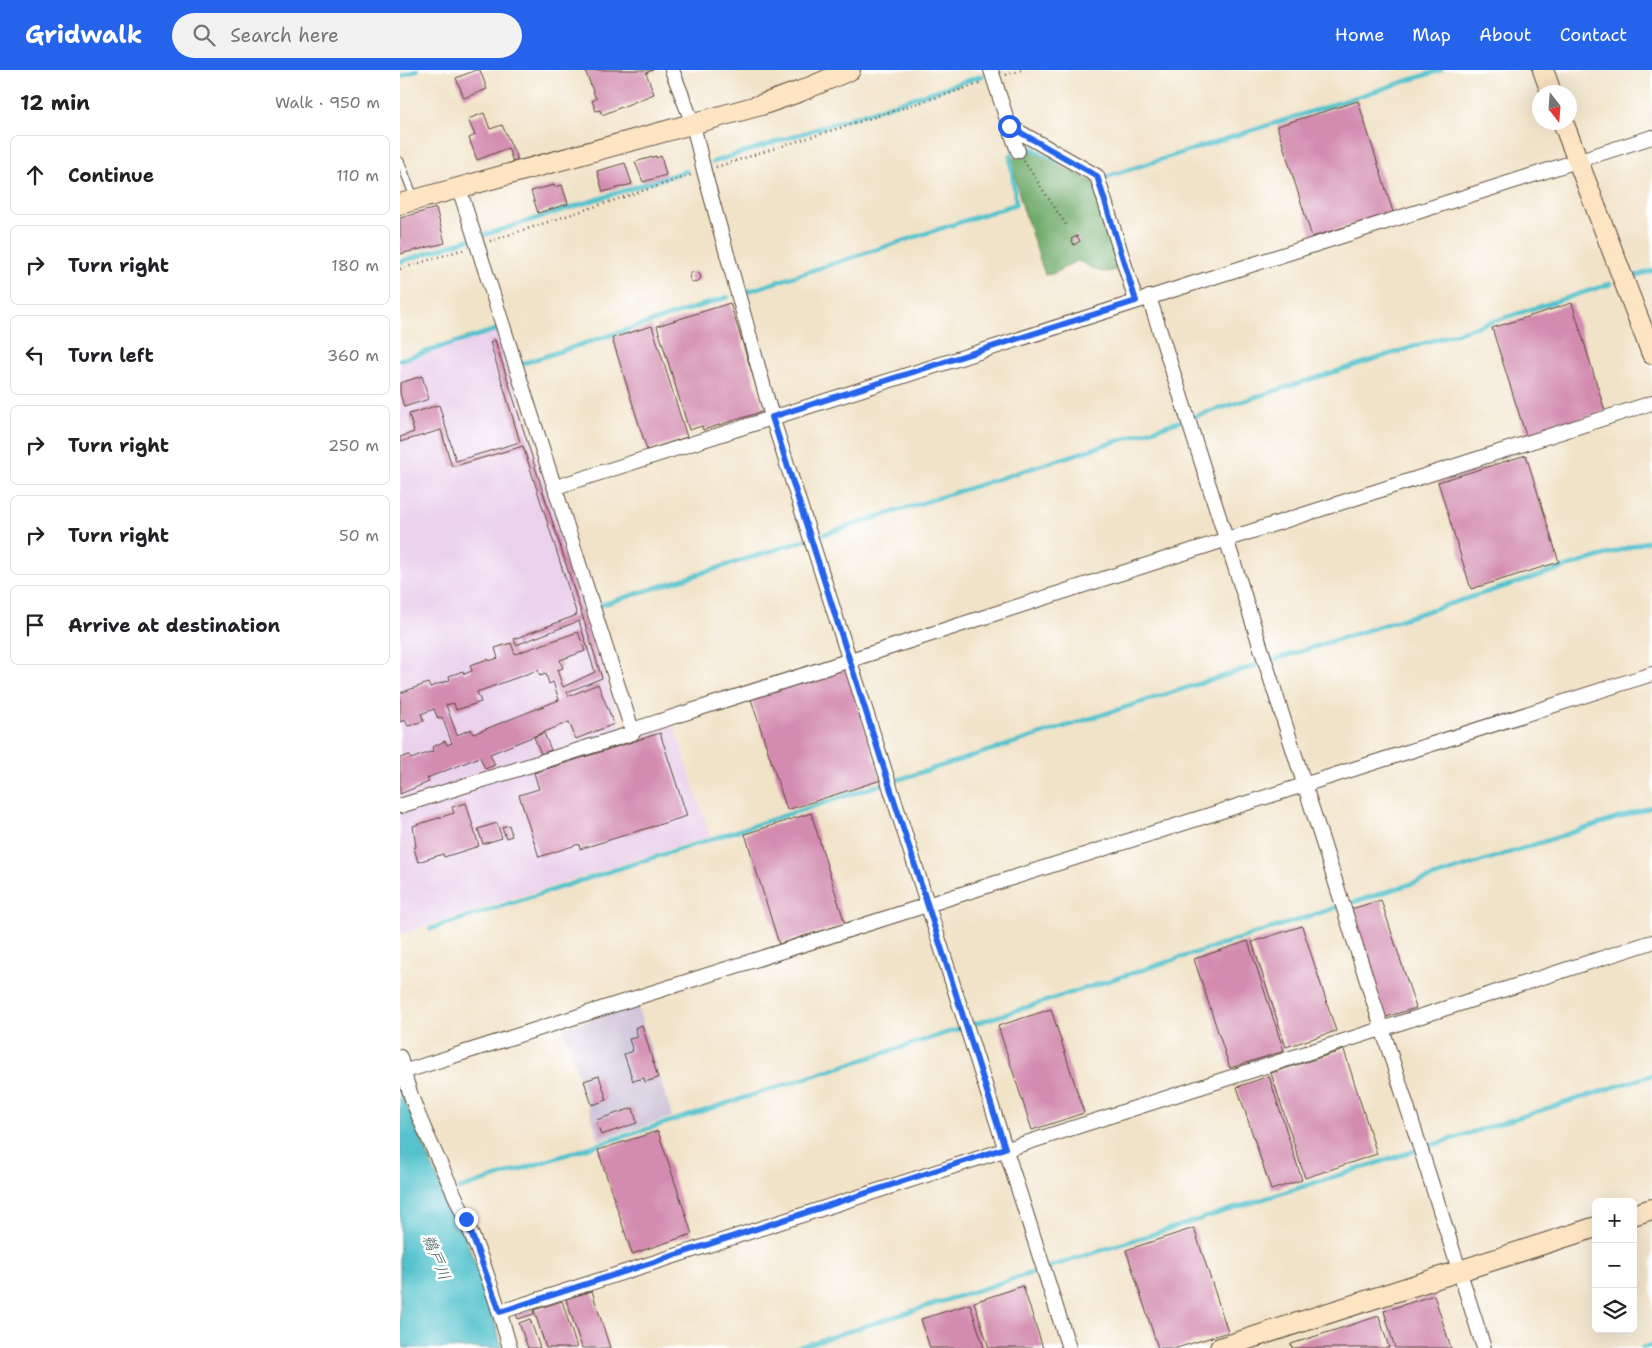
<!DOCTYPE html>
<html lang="en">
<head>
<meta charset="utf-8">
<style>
	body { margin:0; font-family:"Shantell Sans","Klee One",sans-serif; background:#f2f2f2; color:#202124 }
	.controls { position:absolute; right:15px; bottom:15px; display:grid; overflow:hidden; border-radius:8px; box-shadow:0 5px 20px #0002 }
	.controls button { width:45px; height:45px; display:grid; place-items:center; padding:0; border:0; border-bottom:1px solid #e0e0e0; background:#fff; color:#202124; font:25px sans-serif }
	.compass { position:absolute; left:1132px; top:15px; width:45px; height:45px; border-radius:50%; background:#fff; box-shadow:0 5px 20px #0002; rotate:163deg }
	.stop { position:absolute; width:15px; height:15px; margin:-11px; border:4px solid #2563eb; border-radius:50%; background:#fff }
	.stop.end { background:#2563eb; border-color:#fff; box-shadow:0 1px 5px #0008 }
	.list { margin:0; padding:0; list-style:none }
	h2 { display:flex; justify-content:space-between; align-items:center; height:65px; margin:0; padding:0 20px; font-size:21px }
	h2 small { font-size:16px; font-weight:400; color:#757577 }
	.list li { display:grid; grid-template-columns:32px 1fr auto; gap:15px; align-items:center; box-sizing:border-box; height:80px; margin:0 10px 10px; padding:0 10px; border:1px solid #e0e0e0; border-radius:8px }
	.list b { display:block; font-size:19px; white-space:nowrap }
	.list em { font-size:16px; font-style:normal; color:#757577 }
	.icon { flex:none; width:28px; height:28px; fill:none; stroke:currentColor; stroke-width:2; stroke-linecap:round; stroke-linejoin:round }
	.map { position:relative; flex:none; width:1252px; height:1278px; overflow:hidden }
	header { display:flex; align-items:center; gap:30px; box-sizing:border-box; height:70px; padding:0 25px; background:#2563eb; color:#fff }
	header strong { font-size:24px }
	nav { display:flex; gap:28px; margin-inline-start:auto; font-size:18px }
	.search { width:350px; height:45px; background:#f2f2f2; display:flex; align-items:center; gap:12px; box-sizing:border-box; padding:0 18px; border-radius:28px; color:#757577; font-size:19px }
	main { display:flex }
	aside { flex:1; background:#fff }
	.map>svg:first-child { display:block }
	.built { fill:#ead1ec }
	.industrial { fill:#cabfd6 }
	.forest { fill:#6eaa69; stroke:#546a44 }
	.water { fill:#55c2cd; stroke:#487676 }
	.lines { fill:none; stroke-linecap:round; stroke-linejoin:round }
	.stream { stroke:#55c2cd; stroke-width:4.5 }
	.building { fill:#d38bb0; fill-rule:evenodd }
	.lane-casing { stroke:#564638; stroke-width:9 }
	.street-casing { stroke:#564638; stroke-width:16 }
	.secondary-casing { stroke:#564638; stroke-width:22 }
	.path { stroke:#564638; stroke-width:2.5; stroke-dasharray:1 4; stroke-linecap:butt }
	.lane { stroke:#fff; stroke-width:7 }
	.street { stroke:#fff; stroke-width:14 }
	.secondary { stroke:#fde5c4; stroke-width:20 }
	.route { stroke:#2563eb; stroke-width:6 }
	.labels { text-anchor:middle; stroke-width:5; stroke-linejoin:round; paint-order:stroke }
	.water-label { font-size:16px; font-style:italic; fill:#445f5b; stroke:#fff }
</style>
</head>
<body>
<header>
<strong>Gridwalk</strong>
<div class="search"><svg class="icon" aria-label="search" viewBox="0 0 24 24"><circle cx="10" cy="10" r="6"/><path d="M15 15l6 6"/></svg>Search here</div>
<nav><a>Home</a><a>Map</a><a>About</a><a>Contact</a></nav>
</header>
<main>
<aside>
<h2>12 min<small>Walk · 950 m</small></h2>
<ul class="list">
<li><svg class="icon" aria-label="ahead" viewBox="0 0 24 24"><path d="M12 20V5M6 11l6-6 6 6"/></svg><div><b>Continue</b></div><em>110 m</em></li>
<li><svg class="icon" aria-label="right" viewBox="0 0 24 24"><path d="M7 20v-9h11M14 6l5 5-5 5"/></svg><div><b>Turn right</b></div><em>180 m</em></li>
<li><svg class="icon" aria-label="left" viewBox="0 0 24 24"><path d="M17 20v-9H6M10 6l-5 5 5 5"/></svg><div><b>Turn left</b></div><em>360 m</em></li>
<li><svg class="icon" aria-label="right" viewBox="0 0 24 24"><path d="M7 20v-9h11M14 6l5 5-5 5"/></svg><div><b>Turn right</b></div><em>250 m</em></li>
<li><svg class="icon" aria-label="right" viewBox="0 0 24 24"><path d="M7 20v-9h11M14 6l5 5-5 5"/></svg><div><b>Turn right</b></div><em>50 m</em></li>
<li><svg class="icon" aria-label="arrive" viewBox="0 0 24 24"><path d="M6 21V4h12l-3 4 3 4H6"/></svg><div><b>Arrive at destination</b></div></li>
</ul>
</aside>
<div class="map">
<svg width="1252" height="1278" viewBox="0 0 1252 1278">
	<rect width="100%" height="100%" fill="#fff"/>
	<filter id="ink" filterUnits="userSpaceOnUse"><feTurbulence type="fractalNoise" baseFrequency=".02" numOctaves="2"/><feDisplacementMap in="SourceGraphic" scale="10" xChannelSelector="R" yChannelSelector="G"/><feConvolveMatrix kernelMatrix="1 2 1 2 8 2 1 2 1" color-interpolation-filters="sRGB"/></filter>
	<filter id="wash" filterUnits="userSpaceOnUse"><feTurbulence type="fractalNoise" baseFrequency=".0096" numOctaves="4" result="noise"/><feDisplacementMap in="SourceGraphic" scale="20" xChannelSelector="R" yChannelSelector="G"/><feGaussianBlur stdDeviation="1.12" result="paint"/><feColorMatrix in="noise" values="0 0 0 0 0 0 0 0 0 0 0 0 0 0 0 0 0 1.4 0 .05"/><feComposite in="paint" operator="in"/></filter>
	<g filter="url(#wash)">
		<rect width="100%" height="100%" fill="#f1e3c8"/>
		<!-- built -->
		<path class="built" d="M98,261L225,670L274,656L310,766L0,864V292Z"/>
		<!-- industrial -->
		<path class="industrial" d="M237,935L272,1047L199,1070L163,958Z"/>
		<!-- forest -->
		<path class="forest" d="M626,78L693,112L720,198C701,207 696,199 678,191C666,195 658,205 645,205L622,135L610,87L622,88Z"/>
		<!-- water -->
		<path class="water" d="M0,1020L42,1119L52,1131L88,1229L102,1278H4L0,1262Z"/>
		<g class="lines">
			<!-- stream -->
			<g class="stream">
				<path d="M0,7L17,0"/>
				<path d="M625,75L659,92"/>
				<path d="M313,92L582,6"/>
				<path d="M706,107L1041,0"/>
				<path d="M81,166L286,101"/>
				<path d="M0,192L70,169"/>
				<path d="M1235,206L1252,201"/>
				<path d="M346,222L616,134L610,86L612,84"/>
				<path d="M0,290L98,259L99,263"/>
				<path d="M121,294L328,227"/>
				<path d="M793,347L1210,214"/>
				<path d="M415,467L784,350"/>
				<path d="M198,536L406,470"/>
				<path d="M873,590L1252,470"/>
				<path d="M494,711L861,594"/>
				<path d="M948,834L1252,737"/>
				<path d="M30,859L483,714"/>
				<path d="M571,955L938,837"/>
				<path d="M1026,1077L1252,1005"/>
				<path d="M59,1119L562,958"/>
				<path d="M649,1197L1015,1081"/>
				<path d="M396,1278L638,1201"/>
				<path d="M1242,1278L1252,1275"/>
			</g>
		</g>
		<g id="blocks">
			<!-- building -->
			<g class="building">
				<path d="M76,0H80L87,19L64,28L56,8Z"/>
				<path d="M185,0H253L246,3L254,24L202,45L200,40L196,41L192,31L196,29Z"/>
				<path d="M958,31L993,142L912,167L877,56Z"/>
				<path d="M84,43L90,59L102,55L118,90L113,92L108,78L77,90L69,68L75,65L68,49Z"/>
				<path d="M256,86V88L261,86L266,105L243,112L235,92Z"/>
				<path d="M225,93L232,114L203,122L197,101Z"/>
				<path d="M154,115V117L162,115L168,134L138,143L131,121Z"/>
				<path d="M36,138L45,173L0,184V148Z"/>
				<path d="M677,166L680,171L674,175L671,169Z"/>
				<circle cx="295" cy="207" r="5.5"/>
				<path d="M330,233L364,341L303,360L302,356L289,360L257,256Z"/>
				<path d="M1172,233L1205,341L1126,366L1092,258Z"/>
				<path d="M252,256L287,367L247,380L212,268Z"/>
				<path d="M95,270L202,608L167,622L169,626L198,614L214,654L176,669L169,652L90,684L95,695L85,699L80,687L27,708L29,712L0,724V688L9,685L11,689L33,681L32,677L45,671L47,675L52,673L42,647L38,649L34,639L21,644L24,651L8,656L5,650L0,652V623L28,613L30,617L50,610L49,606L63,601L64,604L72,601L70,595L88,589L89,591L98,588L95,578L111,573L115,584L178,562L185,581L160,590L163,598L157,600L163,617L195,602L179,551L116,575L114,569L177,545L123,376L52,397L41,360L0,372V367L14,362L9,344L39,335L56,391L120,372L90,272ZM138,600L140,606L146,604L149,614L153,612L159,630L73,664L71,659L57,665L46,635L54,633L56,640L81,632L77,622Z"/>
				<path d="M22,306L29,329L4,337L0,323V313Z"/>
				<path d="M1126,385L1159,492L1071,519L1038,412Z"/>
				<path d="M446,599L481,710L387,740L351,629Z"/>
				<path d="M144,663L151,680L141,684L134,667Z"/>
				<path d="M260,663L287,746L180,779L179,774L139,787L119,725L139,719L134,703Z"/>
				<path d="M66,733L79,776L44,787L43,784L18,792L14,778L16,777L13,756L54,743L52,737Z"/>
				<path d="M411,743L445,854L379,874L345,764Z"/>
				<path d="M97,753L102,768L83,774L78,759Z"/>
				<path d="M109,755L112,766L106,768L102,757Z"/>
				<path d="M981,830L1016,938L986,947L951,839Z"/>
				<path d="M902,856L936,961L886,977L852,872Z"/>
				<path d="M848,871L884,981L830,998L794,889Z"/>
				<path d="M651,939L684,1043L632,1060L598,956Z"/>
				<path d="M242,955L258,1008L245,1012L244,1008L233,1011L224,984L233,981L229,969L238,967L235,958Z"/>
				<path d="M944,980L977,1084L905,1108L871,1003Z"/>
				<path d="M199,1006L207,1030L192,1035L184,1011Z"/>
				<path d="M869,1006L902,1110L871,1120L837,1017Z"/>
				<path d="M233,1038L237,1053L201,1065L196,1050Z"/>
				<path d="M258,1061L292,1164L232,1184L198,1080Z"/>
				<path d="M794,1158L828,1262L777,1278H758L726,1180Z"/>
				<path d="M623,1216L643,1278H589L574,1232Z"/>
				<path d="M192,1221L210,1278H182L166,1229Z"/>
				<path d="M1034,1225L1051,1278H995L984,1241Z"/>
				<path d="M162,1231L177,1278H146L134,1240Z"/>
				<path d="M570,1234L584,1278H530L521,1249Z"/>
				<path d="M132,1238L134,1244L118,1249L116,1244Z"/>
				<path d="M979,1246L989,1278H892L891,1274Z"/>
				<path d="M130,1249L140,1278H128L119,1253Z"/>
			</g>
		</g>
	</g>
	<g filter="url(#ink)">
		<use href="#blocks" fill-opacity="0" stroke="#564638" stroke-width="1"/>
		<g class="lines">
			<defs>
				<path id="lane" d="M0,91L14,127"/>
				<g id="street">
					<path d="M272,0L293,54L304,101L372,347L669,1278"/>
					<path d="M591,0L609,56L697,106L736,231"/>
					<path d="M609,56L618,81"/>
					<path d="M749,227L1084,1278"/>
					<path d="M156,417L1252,67"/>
					<path d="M232,660L1252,333"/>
					<path d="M0,736L233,663L59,118"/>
					<path d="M0,987C12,1044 43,1095 65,1149C83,1190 98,1235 110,1278"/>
					<path d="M3,1002L1252,604"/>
					<path d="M100,1242L1252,872"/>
				</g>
				<g id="secondary">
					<path d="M1143,0L1151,22"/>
					<path d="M1163,52L1252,284"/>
					<path d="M0,134L361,35L401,21L450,0"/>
					<path d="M1233,1145L1252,1139"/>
					<path d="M820,1278L1196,1157"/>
				</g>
			</defs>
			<!-- lane casing -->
			<use href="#lane" class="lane-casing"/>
			<!-- street casing -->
			<use href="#street" class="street-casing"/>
			<!-- secondary casing -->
			<use href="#secondary" class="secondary-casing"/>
			<!-- path -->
			<g class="path">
				<path d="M606,5L621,0"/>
				<path d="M624,91L666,155"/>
				<path d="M316,97L582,13"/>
				<path d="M90,171L291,105"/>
				<path d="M0,199L65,179"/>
			</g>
			<!-- lane -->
			<use href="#lane" class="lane"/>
			<!-- street -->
			<use href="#street" class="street"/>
			<!-- secondary -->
			<use href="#secondary" class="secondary"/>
		</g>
	</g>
	<g class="lines" filter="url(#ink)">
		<!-- route -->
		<path class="route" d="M66,1149L100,1242L605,1078L372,347L736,231L697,106L609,56"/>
	</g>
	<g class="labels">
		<!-- water labels -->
		<g class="water-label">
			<text transform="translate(37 1187) rotate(68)" y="6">鵜戸川</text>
		</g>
	</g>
</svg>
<div class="controls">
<button>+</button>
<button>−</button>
<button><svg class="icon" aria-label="layers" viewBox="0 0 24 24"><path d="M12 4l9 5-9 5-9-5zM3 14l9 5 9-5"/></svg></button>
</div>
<svg class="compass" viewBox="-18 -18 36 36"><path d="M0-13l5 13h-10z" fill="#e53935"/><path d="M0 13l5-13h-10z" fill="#757577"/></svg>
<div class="stop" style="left:609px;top:56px"></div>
<div class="stop end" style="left:66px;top:1149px"></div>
</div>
</main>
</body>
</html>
